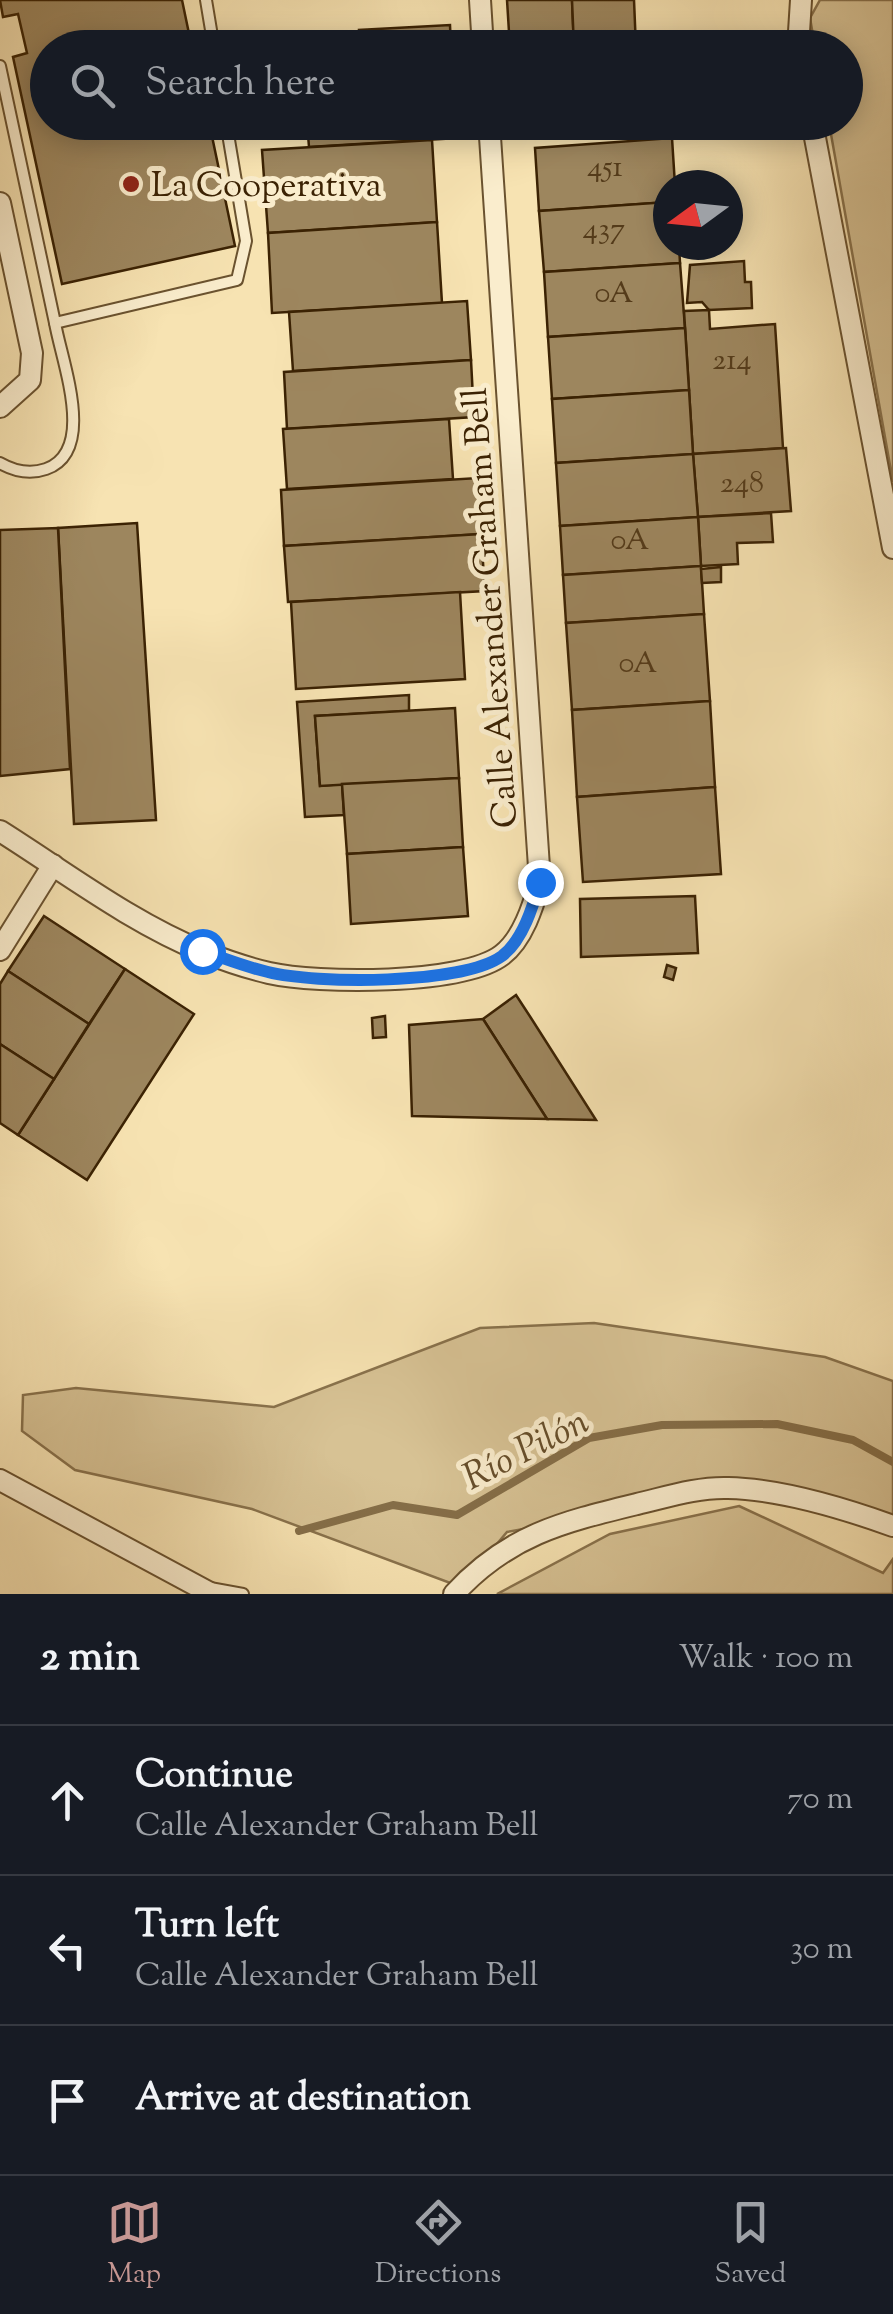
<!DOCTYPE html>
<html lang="en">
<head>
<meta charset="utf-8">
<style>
	body { margin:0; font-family:"Sorts Mill Goudy",serif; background:#20242c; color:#f1f3f6 }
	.compass { position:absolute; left:653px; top:170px; width:90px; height:90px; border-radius:50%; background:#171b24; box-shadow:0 5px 25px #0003; rotate:255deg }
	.stop { position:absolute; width:30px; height:30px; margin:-22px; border:8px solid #1a73e8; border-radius:50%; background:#fff }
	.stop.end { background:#1a73e8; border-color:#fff; box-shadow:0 2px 10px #0008 }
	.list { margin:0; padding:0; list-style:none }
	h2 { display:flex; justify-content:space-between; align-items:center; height:130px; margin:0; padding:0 40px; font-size:42px }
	h2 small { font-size:32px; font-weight:400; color:#9ea1a6 }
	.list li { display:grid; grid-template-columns:65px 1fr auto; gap:30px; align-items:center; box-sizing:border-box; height:150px; padding:0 40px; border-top:2px solid #363941 }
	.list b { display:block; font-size:38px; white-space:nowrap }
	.list p { margin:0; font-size:32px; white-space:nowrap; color:#9ea1a6 }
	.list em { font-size:32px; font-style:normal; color:#9ea1a6 }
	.icon { flex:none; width:55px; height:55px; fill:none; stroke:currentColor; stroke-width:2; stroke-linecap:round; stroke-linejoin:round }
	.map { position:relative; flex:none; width:893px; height:1594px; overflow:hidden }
	.search { position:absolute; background:#171b24; box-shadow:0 5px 25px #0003; left:30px; right:30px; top:30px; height:110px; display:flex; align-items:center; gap:25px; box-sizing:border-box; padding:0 35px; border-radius:55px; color:#9ea1a6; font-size:38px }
	.sheet { height:580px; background:#171b24 }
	nav { display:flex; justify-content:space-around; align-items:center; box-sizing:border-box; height:140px; border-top:2px solid #363941; background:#171b24; font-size:28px; color:#9ea1a6 }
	nav a { display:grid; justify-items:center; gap:5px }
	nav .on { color:#c59692 }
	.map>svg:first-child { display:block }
	.green { fill:#d7c294; stroke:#89724c; stroke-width:2.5 }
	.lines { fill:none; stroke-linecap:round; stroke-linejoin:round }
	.stream { stroke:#856e48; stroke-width:8 }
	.building { fill:#9d865e; stroke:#3b2203; stroke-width:2.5 }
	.service-casing { stroke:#6a522f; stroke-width:14 }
	.minor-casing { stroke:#6a522f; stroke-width:24 }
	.service { stroke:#faedcd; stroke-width:10 }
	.minor { stroke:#faedcd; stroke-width:20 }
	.route { stroke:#1a73e8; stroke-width:12 }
	.poi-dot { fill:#8f2418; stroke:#faedcd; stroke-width:4 }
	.labels { text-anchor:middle; stroke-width:10; stroke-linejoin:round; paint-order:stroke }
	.number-label { font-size:30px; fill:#543b1a }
	.poi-label { font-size:35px; fill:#3b2203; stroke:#faedcd; text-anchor:start }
	.street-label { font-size:35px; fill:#3b2203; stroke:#faedcd }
	.water-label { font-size:38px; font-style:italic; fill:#664e2b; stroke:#faedcd }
</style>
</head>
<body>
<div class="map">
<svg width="893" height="1594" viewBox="0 0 893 1594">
	<rect width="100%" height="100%" fill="#f7e3b2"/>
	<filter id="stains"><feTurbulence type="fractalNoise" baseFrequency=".002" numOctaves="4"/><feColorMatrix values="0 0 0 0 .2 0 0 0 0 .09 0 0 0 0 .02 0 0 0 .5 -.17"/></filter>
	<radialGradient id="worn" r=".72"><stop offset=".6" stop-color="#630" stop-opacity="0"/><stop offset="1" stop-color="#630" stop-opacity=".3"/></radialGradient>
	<!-- green -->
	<g class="green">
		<path d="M820,0H893V482L829,123L846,122V48L815,47L810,18Z"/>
		<path d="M594,1323L825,1357L893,1381V1526L744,1489L507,1532L461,1587L252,1509L75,1470L22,1431L23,1395L76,1388L274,1407L480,1328Z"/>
		<path d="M739,1506L883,1573L893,1559V1594H497L610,1534Z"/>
	</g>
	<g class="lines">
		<!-- stream -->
		<path class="stream" d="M299,1531L393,1505L457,1515L589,1438L662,1425L777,1424L853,1440L893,1462"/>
	</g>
	<!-- building -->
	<g class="building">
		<path d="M0,0H182L192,48H48V122H209L235,246L62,284L13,57L27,53L18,14L3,17Z"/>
		<path d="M507,0H572L574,48H510Z"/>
		<path d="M572,0H634L636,48H574Z"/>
		<path d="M450,25L451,48H360L359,30Z"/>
		<path d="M307,122H456L457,138L309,147Z"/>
		<path d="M672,138L675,185H668V202L539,211L535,148Z"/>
		<path d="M432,140L437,222L268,233L262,150Z"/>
		<path d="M668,202V245H679L680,263L544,272L539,211Z"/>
		<path d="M437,222L442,303L272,313L268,233Z"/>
		<path d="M744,261L745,282H751L752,308L709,310L702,302L687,303L690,265Z"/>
		<path d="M680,263L685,328L548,337L544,272Z"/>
		<path d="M467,301L471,360L293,371L289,312Z"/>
		<path d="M709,310L710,329L775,324L783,448L693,454L684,311Z"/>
		<path d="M685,328L689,390L552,399L548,337Z"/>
		<path d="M471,360L474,417L287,429L284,372Z"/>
		<path d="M689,390L693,454L556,463L552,399Z"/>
		<path d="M449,419L453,479L287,489L283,429Z"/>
		<path d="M786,448L791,511L698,517L693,454Z"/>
		<path d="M693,454L698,517L560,526L556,463Z"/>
		<path d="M478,478L481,534L284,546L281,490Z"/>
		<path d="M771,513L773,542L737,543L738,564L701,566L698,517Z"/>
		<path d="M698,517L701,566L563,575L560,526Z"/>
		<path d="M137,523L156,820L74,824L58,528Z"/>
		<path d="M58,528L70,769L0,776V530Z"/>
		<path d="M481,534L485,591L288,602L284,546Z"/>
		<path d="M701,566L704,614L566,623L563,575Z"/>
		<path d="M721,567V582L702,583L701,569Z"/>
		<path d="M460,592L465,679L296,689L291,602Z"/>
		<path d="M704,614L710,701L572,710L566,623Z"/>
		<path d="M409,695V711L315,716L320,786L342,784L344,815L305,817L297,702Z"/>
		<path d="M710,701L715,787L577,797L572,710Z"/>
		<path d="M455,708L459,778L320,786L315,716Z"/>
		<path d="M459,778L463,847L347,854L342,784Z"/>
		<path d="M715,787L721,874L583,882L577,797Z"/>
		<path d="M463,847L468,916L351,924L347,854Z"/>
		<path d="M695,896L698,953L581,957L580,899Z"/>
		<path d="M44,916L125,969L89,1024L8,971Z"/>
		<path d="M667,965L676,968L673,980L664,977Z"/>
		<path d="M125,969L194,1014L87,1180L18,1135Z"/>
		<path d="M8,971L89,1024L54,1079L0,1044V984Z"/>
		<path d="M516,995L531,1018L596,1120L547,1119L483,1019Z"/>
		<path d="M385,1016L386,1037L373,1038L372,1018Z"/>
		<path d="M483,1019L547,1119L412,1116L409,1025Z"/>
		<path d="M0,1044L54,1079L18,1135L0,1123Z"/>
	</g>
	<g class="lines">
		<defs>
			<g id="service">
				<path d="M206,0L214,48"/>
				<path d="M0,66L55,323L237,280L246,241L226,122"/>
				<path d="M0,463C14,471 29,475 46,469C97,451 62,363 55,323"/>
				<path d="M210,1588L243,1594"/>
			</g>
			<g id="minor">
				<path d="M480,0L483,48"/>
				<path d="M798,48L801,0"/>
				<path d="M812,122L893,548"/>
				<path d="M0,203L32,353L30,380L0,407"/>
				<path d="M0,831C65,872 132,923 204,952C224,960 248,968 269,973C317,984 463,985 502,955C523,939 533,906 540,882L489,122"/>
				<path d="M0,950L53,865"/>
				<path d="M0,1480L212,1594"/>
				<path d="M454,1594C508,1535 563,1522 637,1504C667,1497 697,1487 728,1488C782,1489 843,1508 893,1526"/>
			</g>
		</defs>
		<!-- service casing -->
		<use href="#service" class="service-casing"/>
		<!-- minor casing -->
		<use href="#minor" class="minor-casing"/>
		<!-- service -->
		<use href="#service" class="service"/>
		<!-- minor -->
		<use href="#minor" class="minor"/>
	</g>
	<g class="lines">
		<!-- route -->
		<path class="route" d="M202,951C224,958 245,967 268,972C315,984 462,985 502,956C523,940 533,906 540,882"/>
	</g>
	<!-- markers -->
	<circle class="poi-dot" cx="131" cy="184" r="10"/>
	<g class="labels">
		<!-- number labels -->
		<g class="number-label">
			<text x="605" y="176">451</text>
			<text x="604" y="238">437</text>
			<text x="614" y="302">0A</text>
			<text x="732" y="369">214</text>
			<text x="742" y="492">248</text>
			<text x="630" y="549">0A</text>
			<text x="638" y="672">0A</text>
		</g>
		<!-- poi labels -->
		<g class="poi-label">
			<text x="151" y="196">La Cooperativa</text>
		</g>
		<!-- street labels -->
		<g class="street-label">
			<text transform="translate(489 608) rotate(-94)" y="12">Calle Alexander Graham Bell</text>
		</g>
		<!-- water labels -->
		<g class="water-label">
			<text transform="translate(525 1448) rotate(-27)" y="13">Río Pilón</text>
		</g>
	</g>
	<rect width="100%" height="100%" filter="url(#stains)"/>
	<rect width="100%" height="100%" fill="url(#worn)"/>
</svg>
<svg class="compass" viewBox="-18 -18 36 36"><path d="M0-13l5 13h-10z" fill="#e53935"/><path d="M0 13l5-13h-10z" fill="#9ea1a6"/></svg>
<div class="stop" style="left:202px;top:951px"></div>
<div class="stop end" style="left:540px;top:882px"></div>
<div class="search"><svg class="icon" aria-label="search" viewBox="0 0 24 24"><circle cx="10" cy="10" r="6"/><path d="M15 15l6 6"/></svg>Search here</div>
</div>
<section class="sheet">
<h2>2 min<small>Walk · 100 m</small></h2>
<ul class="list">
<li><svg class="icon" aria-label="ahead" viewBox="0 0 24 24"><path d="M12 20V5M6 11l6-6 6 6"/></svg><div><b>Continue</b><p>Calle Alexander Graham Bell</p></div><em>70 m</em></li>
<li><svg class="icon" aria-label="left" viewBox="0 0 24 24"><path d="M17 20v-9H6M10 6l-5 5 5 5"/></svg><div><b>Turn left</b><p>Calle Alexander Graham Bell</p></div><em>30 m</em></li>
<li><svg class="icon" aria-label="arrive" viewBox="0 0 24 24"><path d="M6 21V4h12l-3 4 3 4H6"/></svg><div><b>Arrive at destination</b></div></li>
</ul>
</section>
<nav>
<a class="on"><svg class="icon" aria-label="map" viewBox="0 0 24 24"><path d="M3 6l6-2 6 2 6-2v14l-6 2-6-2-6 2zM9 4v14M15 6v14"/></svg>Map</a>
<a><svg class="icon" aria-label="directions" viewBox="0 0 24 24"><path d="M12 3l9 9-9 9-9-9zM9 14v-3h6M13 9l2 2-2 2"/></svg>Directions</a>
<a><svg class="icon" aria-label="saved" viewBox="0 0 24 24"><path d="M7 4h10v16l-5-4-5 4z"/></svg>Saved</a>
</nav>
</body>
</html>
